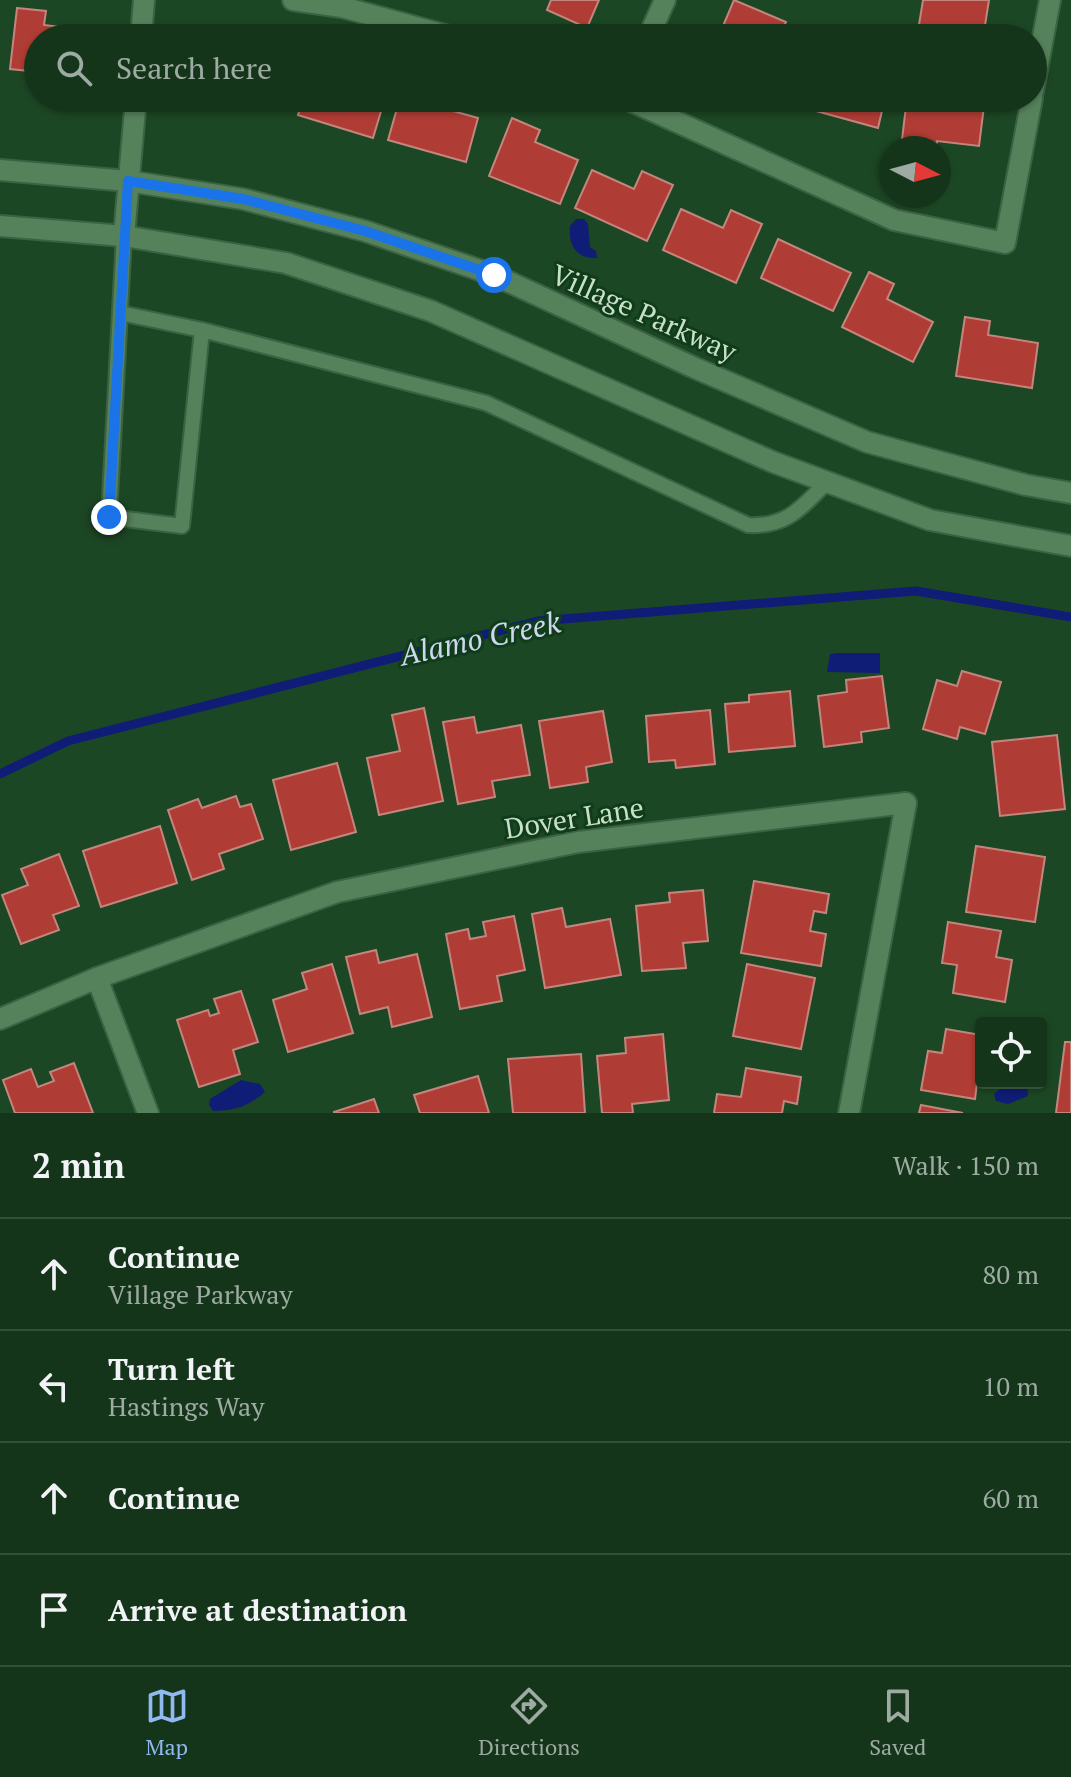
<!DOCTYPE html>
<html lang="en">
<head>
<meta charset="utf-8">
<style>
	body { margin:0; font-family:"PT Serif",serif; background:#1e3d24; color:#f1f3f6 }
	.controls { position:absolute; right:24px; bottom:24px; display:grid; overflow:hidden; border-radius:8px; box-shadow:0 2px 6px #0004 }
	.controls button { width:72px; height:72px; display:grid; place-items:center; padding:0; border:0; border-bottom:2px solid #34503a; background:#15351b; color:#f1f3f6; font:40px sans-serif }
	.compass { position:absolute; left:879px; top:136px; width:72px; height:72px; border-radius:50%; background:#15351b; box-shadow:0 2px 6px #0004; rotate:96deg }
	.stop { position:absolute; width:24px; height:24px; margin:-18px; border:6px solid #1a73e8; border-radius:50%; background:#fff }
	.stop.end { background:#1a73e8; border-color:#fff; box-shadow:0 2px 8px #0008 }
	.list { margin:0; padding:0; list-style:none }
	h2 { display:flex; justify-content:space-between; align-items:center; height:104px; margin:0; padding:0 32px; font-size:34px }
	h2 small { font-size:26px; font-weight:400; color:#9daba3 }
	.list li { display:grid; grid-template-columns:52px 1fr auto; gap:24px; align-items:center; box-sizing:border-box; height:112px; padding:0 32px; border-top:2px solid #34503a }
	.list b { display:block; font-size:30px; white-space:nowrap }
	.list p { margin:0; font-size:26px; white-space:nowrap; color:#9daba3 }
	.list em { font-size:26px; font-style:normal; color:#9daba3 }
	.icon { flex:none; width:44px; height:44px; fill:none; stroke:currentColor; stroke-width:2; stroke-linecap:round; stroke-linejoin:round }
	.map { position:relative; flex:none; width:1071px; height:1113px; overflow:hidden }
	.search { position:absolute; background:#15351b; box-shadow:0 2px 6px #0004; left:24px; right:24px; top:24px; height:88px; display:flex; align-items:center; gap:20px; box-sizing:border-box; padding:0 28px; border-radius:44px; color:#9daba3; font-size:30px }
	.sheet { height:552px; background:#15351b }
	nav { display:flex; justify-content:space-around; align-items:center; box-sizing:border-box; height:112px; border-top:2px solid #34503a; background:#15351b; font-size:22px; color:#9daba3 }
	nav a { display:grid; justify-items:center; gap:4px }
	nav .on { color:#90b9f0 }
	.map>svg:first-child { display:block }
	.water { fill:#0f1d77 }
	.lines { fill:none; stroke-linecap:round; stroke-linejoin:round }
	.stream { stroke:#0f1d77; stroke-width:9 }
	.building { fill:#b03d35; stroke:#c3867e; stroke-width:2 }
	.service-casing { stroke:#3c6244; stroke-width:18 }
	.minor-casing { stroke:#3c6244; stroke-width:24 }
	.tertiary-casing { stroke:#3c6244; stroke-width:24 }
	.service { stroke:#55825b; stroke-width:14 }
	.minor { stroke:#55825b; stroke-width:20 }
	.tertiary { stroke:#55825b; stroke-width:20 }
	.route { stroke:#1a73e8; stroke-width:10 }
	.labels { text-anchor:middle; stroke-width:6; stroke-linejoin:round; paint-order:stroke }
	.street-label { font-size:28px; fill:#c8dfca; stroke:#103c1a }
	.water-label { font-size:30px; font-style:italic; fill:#cdd7f0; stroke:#103c1a }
</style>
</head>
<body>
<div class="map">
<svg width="1071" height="1113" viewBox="0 0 1071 1113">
	<rect width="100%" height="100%" fill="#1c4724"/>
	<!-- water -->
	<g class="water">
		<path d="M576,219H584L588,224L590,247L596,251L597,258C576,259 568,245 570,226Z"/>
		<path d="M838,653H880V673L827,672L830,654Z"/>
		<path d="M241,1080L260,1084L265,1092C249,1106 234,1111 213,1111L209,1105L210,1099Z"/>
		<path d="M1007,1083H1027L1028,1096L1008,1104L996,1101L994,1094Z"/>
	</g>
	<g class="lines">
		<!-- stream -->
		<path class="stream" d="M0,774L68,741L538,621L916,591L1071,617"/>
	</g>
	<!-- building -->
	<g class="building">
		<path d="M551,0H599L587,28L547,10Z"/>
		<path d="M734,0L786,22L778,38H727L731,30L723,26Z"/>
		<path d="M923,0H989L983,38H935V34L918,31Z"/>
		<path d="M17,8L46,11L44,25L94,31L93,38H38V72L10,69Z"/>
		<path d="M223,98H280L277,111Z"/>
		<path d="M303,98H385L373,138L298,115Z"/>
		<path d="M400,98H430L428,104L478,118L466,162L388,140Z"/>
		<path d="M801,98H885L878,128L798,106Z"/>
		<path d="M907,98H985L979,146L937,141L936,148H901Z"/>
		<path d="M512,118L540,130L535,142L578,160L560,204L489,176Z"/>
		<path d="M592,170L634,189L642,171L673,185L647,241L575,208Z"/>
		<path d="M681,209L723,228L731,210L762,224L736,283L663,250Z"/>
		<path d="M778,239L851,273L833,311L761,278Z"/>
		<path d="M869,272L894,284L887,299L933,322L913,362L842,327Z"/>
		<path d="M965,317L990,321L988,335L1038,343L1032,388L956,376Z"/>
		<path d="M962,671L1001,682L985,734L960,727L957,739L923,729L937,680L957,686Z"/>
		<path d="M882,676L889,728L861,732L862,742L824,747L818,696L847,692L846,680Z"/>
		<path d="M790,691L795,746L729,752L725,704L749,702V695Z"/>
		<path d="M424,708L443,801L379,815L367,758L400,751L392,715Z"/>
		<path d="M710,710L715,764L676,768L675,760L649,762L646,716Z"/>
		<path d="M603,711L612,762L586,767L588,782L550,788L539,721Z"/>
		<path d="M474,717L477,733L521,725L530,775L492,781L495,797L458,804L443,722Z"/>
		<path d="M1057,735L1065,809L1000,816L992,742Z"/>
		<path d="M337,763L356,832L291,850L273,780Z"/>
		<path d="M236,796L240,807L251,804L263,839L219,854L224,869L192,880L168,810L198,799L202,808Z"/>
		<path d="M160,826L177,883L101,907L83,851Z"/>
		<path d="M976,846L1045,857L1035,922L966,912Z"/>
		<path d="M59,854L79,906L53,915L59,930L21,944L2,895L28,885L21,869Z"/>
		<path d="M754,881L829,894L826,913L814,911L810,931L826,934L821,966L741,953Z"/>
		<path d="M703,890L708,941L683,943L686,968L642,971L636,906L670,902L669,893Z"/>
		<path d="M562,908L566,927L610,919L621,975L545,988L532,914Z"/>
		<path d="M514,916L525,970L497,976L502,1001L460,1009L446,934L468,929L470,939L486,936L483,922Z"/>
		<path d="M948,922L1001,931L996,957L1012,960L1005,1002L953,993L957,965L942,963Z"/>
		<path d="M376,950L379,963L417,954L432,1017L392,1027L388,1007L360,1014L346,957Z"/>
		<path d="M332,964L353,1033L288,1052L273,1000L307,989L302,973Z"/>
		<path d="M747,964L815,978L801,1049L733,1036Z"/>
		<path d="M241,991L258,1042L233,1050L240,1074L199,1087L177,1020L208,1010L210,1016L219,1013L214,999Z"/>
		<path d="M946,1029L981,1035V1076L978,1075L975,1099L921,1090L928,1051L942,1053Z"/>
		<path d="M663,1034L669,1100L632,1104L633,1113H602L597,1056L626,1053L625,1038Z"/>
		<path d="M1065,1042H1071V1113H1056Z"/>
		<path d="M581,1054L585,1113H513L508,1059Z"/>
		<path d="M74,1063L93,1113H15L3,1080L31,1069L38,1087L54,1081L50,1072Z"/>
		<path d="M746,1068L801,1077L797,1104L784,1101L782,1113H714L717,1094L741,1097Z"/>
		<path d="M478,1076L489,1113H420L414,1095Z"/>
		<path d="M374,1099L379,1113H334V1112Z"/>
		<path d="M921,1105L963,1113H919Z"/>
	</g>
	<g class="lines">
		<defs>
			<g id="service">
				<path d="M124,236L109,517L182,526L202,330L486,403L748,525C787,527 801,508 827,482"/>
				<path d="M120,313L202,330"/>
			</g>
			<g id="minor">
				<path d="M293,0L342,7L456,38"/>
				<path d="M141,38L144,0"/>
				<path d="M648,38L665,0"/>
				<path d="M1033,91L1050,0"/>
				<path d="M624,98L894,220L1005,243L1032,98"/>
				<path d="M124,236L136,98"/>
				<path d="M97,978L148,1113"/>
				<path d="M0,1019L97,978L337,892L578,842L906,803L849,1113"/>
			</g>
			<g id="tertiary">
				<path d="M0,170L128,181L243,199L365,231L494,275L695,368L867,442L1026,485L1071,493"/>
				<path d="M0,226L124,236L286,263L431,311L773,462L930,520L1071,546"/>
			</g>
		</defs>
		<!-- service casing -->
		<use href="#service" class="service-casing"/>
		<!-- minor casing -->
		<use href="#minor" class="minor-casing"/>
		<!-- tertiary casing -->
		<use href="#tertiary" class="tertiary-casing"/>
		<!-- service -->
		<use href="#service" class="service"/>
		<!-- minor -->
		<use href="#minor" class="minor"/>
		<!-- tertiary -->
		<use href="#tertiary" class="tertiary"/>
	</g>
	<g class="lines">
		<!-- route -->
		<path class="route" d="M109,517L128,181L243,199L365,231L494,275"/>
	</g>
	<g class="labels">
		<!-- street labels -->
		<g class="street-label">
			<text transform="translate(644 313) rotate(24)" y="10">Village Parkway</text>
			<text transform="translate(574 818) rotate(-9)" y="10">Dover Lane</text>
		</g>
		<!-- water labels -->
		<g class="water-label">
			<text transform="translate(480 639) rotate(-12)" y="10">Alamo Creek</text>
		</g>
	</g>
</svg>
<div class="controls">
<button><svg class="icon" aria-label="locate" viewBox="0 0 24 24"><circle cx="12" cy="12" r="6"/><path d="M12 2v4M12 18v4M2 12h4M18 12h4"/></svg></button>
</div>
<svg class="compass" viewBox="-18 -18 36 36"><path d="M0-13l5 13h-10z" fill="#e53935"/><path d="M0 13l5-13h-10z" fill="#9daba3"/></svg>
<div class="stop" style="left:494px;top:275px"></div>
<div class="stop end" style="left:109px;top:517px"></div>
<div class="search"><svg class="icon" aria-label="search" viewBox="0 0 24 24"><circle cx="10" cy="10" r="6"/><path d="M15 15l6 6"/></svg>Search here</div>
</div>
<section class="sheet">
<h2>2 min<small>Walk · 150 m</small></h2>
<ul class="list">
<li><svg class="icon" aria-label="ahead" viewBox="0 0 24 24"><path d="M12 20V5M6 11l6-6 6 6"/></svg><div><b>Continue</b><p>Village Parkway</p></div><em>80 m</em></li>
<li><svg class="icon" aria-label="left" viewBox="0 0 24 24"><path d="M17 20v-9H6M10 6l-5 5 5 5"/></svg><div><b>Turn left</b><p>Hastings Way</p></div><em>10 m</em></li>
<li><svg class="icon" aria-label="ahead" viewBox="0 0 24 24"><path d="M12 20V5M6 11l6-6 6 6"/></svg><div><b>Continue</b></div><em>60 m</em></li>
<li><svg class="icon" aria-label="arrive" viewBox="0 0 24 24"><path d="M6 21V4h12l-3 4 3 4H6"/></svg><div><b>Arrive at destination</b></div></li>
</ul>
</section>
<nav>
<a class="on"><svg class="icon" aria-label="map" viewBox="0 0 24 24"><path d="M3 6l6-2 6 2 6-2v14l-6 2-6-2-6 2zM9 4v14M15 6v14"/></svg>Map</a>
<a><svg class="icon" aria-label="directions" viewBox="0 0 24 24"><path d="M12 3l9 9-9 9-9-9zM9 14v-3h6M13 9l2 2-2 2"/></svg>Directions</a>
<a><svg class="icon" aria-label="saved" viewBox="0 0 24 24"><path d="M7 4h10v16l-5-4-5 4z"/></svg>Saved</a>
</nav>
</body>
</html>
